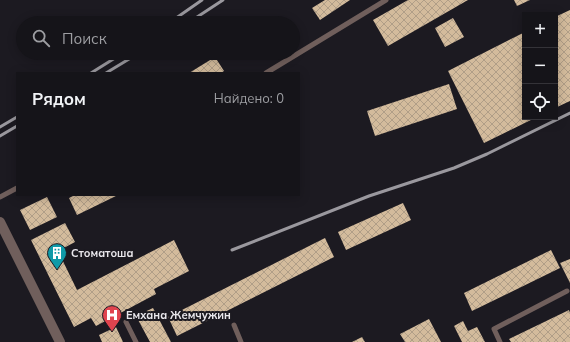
<!DOCTYPE html>
<html lang="ru">
<head>
<meta charset="utf-8">
<style>
	body { margin:0; font-family:Mulish,sans-serif; background:#1e1d22; color:#f1f3f6 }
	.controls { position:absolute; right:12px; top:12px; display:grid; overflow:hidden; border-radius:0px; box-shadow:0 2px 10px #0003 }
	.controls button { width:36px; height:36px; display:grid; place-items:center; padding:0; border:0; border-bottom:1px solid #343338; background:#151419; color:#f1f3f6; font:20px sans-serif }
	.list { margin:0; padding:0; list-style:none }
	h2 { display:flex; justify-content:space-between; align-items:center; height:52px; margin:0; padding:0 16px; font-size:17px }
	h2 small { font-size:13px; font-weight:400; color:#9d9ea2 }
	.icon { flex:none; width:22px; height:22px; fill:none; stroke:currentColor; stroke-width:2; stroke-linecap:round; stroke-linejoin:round }
	.map { position:relative; flex:none; width:570px; height:342px; overflow:hidden }
	.search { position:absolute; background:#151419; box-shadow:0 2px 10px #0003; left:16px; top:16px; width:284px; height:44px; display:flex; align-items:center; gap:10px; box-sizing:border-box; padding:0 14px; border-radius:22px; color:#9d9ea2; font-size:15px }
	.panel { position:absolute; background:#151419; box-shadow:0 2px 10px #0003; left:16px; top:72px; width:284px; height:124px; border-radius:0px }
	.map>svg:first-child { display:block }
	.building { fill:url(#building-cross-hatch) }
	.lines { fill:none; stroke-linecap:round; stroke-linejoin:round }
	.service { stroke:#705f5c; stroke-width:5 }
	.minor { stroke:#705f5c; stroke-width:10 }
	.rail { stroke:#9a989e; stroke-width:3 }
	.labels { text-anchor:middle; stroke-width:4; stroke-linejoin:round; paint-order:stroke }
	.poi-label { font-size:11px; font-weight:bold; fill:#e9e7ec; stroke:#1c1a21; text-anchor:start }
</style>
</head>
<body>
<div class="map">
<svg width="570" height="342" viewBox="0 0 570 342">
	<defs>
		<pattern id="building-cross-hatch" width="8" height="8" patternUnits="userSpaceOnUse"><rect width="8" height="8" fill="#d3bb9c"/><path d="M0 0l8 8M0 8l8-8" fill="none" stroke="#b09e87"/></pattern>
	</defs>
	<rect width="100%" height="100%" fill="#1c1a21"/>
	<!-- building -->
	<g class="building">
		<path d="M325,0H350L320,20L312,8Z"/>
		<path d="M408,0H468L388,46L373,20Z"/>
		<path d="M514,0H530L517,6Z"/>
		<path d="M570,10V101L555,108V17Z"/>
		<path d="M453,18L464,37L445,47L435,28Z"/>
		<path d="M525,32V117H537L484,143L448,71Z"/>
		<path d="M215,57L224,71L221,73H189Z"/>
		<path d="M449,84L457,109L375,136L367,111Z"/>
		<path d="M75,195H118L77,215L69,198Z"/>
		<path d="M47,197L57,217L30,230L20,210Z"/>
		<path d="M403,203L411,220L346,250L338,232Z"/>
		<path d="M65,223L75,242L58,251L77,290L174,240L189,271L154,289L156,294L96,326L91,318L74,327L31,240Z"/>
		<path d="M325,238L334,257L177,336L168,317Z"/>
		<path d="M551,250L560,268L472,311L464,293Z"/>
		<path d="M570,259V283L560,263Z"/>
		<path d="M153,308L171,342H150L136,316Z"/>
		<path d="M569,310L570,313V342H511L509,339Z"/>
		<path d="M429,319L441,342H405L400,334Z"/>
		<path d="M463,321L468,331L477,327L485,342H462L454,326Z"/>
		<path d="M116,327L123,342H102L99,335Z"/>
		<path d="M362,337L365,342H352Z"/>
	</g>
	<g class="lines">
		<!-- service -->
		<g class="service">
			<path d="M266,73L386,0"/>
			<path d="M0,197L17,188"/>
			<path d="M126,322L136,342"/>
			<path d="M234,325L241,342"/>
			<path d="M500,342L494,329L567,291"/>
		</g>
		<!-- minor -->
		<path class="minor" d="M0,222L60,342"/>
		<!-- rail -->
		<g class="rail">
			<path d="M169,23L202,0"/>
			<path d="M188,23L223,0"/>
			<path d="M91,73L123,53"/>
			<path d="M106,73L139,53"/>
			<path d="M0,127L17,117"/>
			<path d="M0,136L17,126"/>
			<path d="M232,250L369,196L454,168L487,154L570,113"/>
		</g>
	</g>
	<!-- icons -->
	<defs>
		<symbol id="building-pin" viewBox="-11 -11 22 30"><path d="M0 17L-7.5 6A9.5 9.5 0 1 1 7.5 6Z" fill="#0f9aa8" stroke="#1c1a21"/><path d="M-4-6H4V6H1V3H-1V6H-4ZM-2.5-4.3h1.7v1.8h-1.7ZM.8-4.3h1.7v1.8H.8ZM-2.5-1h1.7V.8h-1.7ZM.8-1h1.7V.8H.8Z" fill="#fff"/></symbol>
		<symbol id="hospital-pin" viewBox="-11 -11 22 30"><path d="M0 17L-7.5 6A9.5 9.5 0 1 1 7.5 6Z" fill="#e0444e" stroke="#1c1a21"/><path d="M-5-5h3v3.5h4V-5h3V5h-3V1.5h-4V5h-3Z" fill="#fff"/></symbol>
	</defs>
	<g fill-rule="evenodd">
		<use href="#building-pin" x="46" y="242" width="22" height="30"/>
		<use href="#hospital-pin" x="101" y="304" width="22" height="30"/>
	</g>
	<g class="labels">
		<!-- poi labels -->
		<g class="poi-label">
			<text x="71" y="257">Стоматоша</text>
			<text x="126" y="319">Емхана Жемчужин</text>
		</g>
	</g>
</svg>
<div class="controls">
<button>+</button>
<button>−</button>
<button><svg class="icon" aria-label="locate" viewBox="0 0 24 24"><circle cx="12" cy="12" r="6"/><path d="M12 2v4M12 18v4M2 12h4M18 12h4"/></svg></button>
</div>
<div class="search"><svg class="icon" aria-label="search" viewBox="0 0 24 24"><circle cx="10" cy="10" r="6"/><path d="M15 15l6 6"/></svg>Поиск</div>
<section class="panel">
<h2>Рядом<small>Найдено: 0</small></h2>
<ul class="list">
</ul>
</section>
</div>
</body>
</html>
